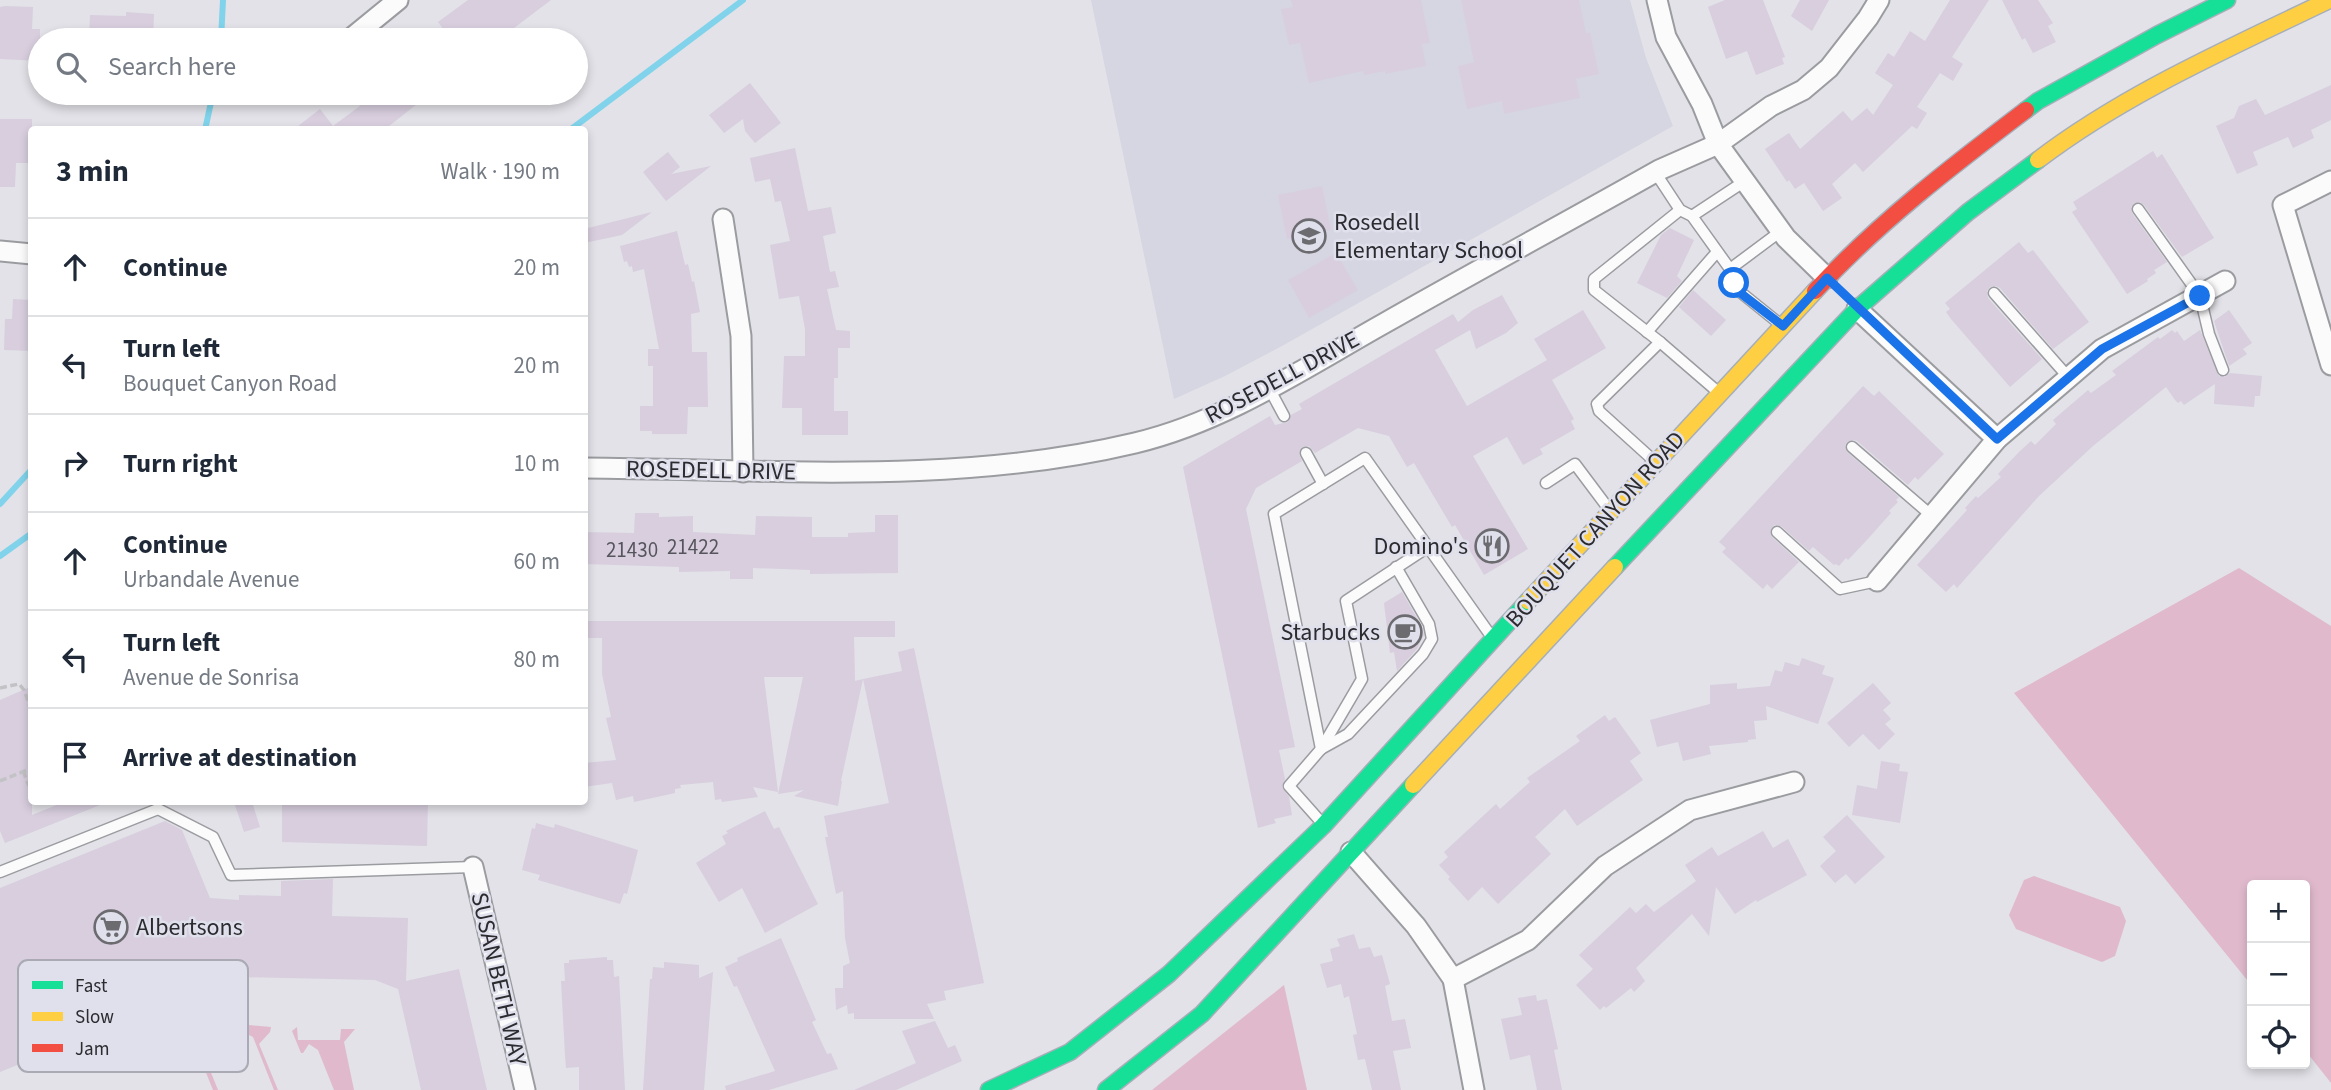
<!DOCTYPE html>
<html lang="en">
<head>
<meta charset="utf-8">
<style>
	body { margin:0; font-family:"Source Sans 3",sans-serif; background:#f2f2f3; color:#1f2937 }
	.controls { position:absolute; right:21px; bottom:21px; display:grid; overflow:hidden; border-radius:7px; box-shadow:0 4px 10px #0003 }
	.controls button { width:63px; height:63px; display:grid; place-items:center; padding:0; border:0; border-bottom:2px solid #e0e1e3; background:#fff; color:#1f2937; font:35px sans-serif }
	.stop { position:absolute; width:21px; height:21px; margin:-16px; border:5px solid #1a73e8; border-radius:50%; background:#fff }
	.stop.end { background:#1a73e8; border-color:#fff; box-shadow:0 2px 7px #0008 }
	.list { margin:0; padding:0; list-style:none }
	h2 { display:flex; justify-content:space-between; align-items:center; height:91px; margin:0; padding:0 28px; font-size:30px }
	h2 small { font-size:23px; font-weight:400; color:#747a83 }
	.list li { display:grid; grid-template-columns:46px 1fr auto; gap:21px; align-items:center; box-sizing:border-box; height:98px; padding:0 28px; border-top:2px solid #e0e1e3 }
	.list b { display:block; font-size:26px; white-space:nowrap }
	.list p { margin:0; font-size:23px; white-space:nowrap; color:#747a83 }
	.list em { font-size:23px; font-style:normal; color:#747a83 }
	.icon { flex:none; width:38px; height:38px; fill:none; stroke:currentColor; stroke-width:2; stroke-linecap:round; stroke-linejoin:round }
	.map { position:relative; flex:none; width:2331px; height:1090px; overflow:hidden }
	.search { position:absolute; background:#fff; box-shadow:0 4px 10px #0003; left:28px; top:28px; width:560px; height:77px; display:flex; align-items:center; gap:18px; box-sizing:border-box; padding:0 24px; border-radius:38px; color:#747a83; font-size:26px }
	.panel { position:absolute; background:#fff; box-shadow:0 4px 10px #0003; left:28px; top:126px; width:560px; height:679px; border-radius:7px }
	.map>svg:first-child { display:block }
	.built { fill:#d6d6e2 }
	.green { fill:#e0b9cd }
	.lines { fill:none; stroke-linecap:round; stroke-linejoin:round }
	.stream { stroke:#80d3ea; stroke-width:6 }
	.building { fill:#d8cede }
	.lane-casing { stroke:#9b9ca0; stroke-width:13 }
	.street-casing { stroke:#9b9ca0; stroke-width:23 }
	.fast-casing { stroke:#a6aeb9; stroke-width:19 }
	.slow-casing { stroke:#a6aeb9; stroke-width:19 }
	.jam-casing { stroke:#a6aeb9; stroke-width:19 }
	.path { stroke:#c3c3c6; stroke-width:3.5; stroke-dasharray:7 3.5; stroke-linecap:butt }
	.lane { stroke:#fbfbfc; stroke-width:10 }
	.street { stroke:#fbfbfc; stroke-width:19 }
	.fast { stroke:#16e098; stroke-width:16 }
	.slow { stroke:#ffcf43; stroke-width:16 }
	.jam { stroke:#f24e42; stroke-width:16 }
	.route { stroke:#1a73e8; stroke-width:9 }
	.labels { text-anchor:middle; stroke-width:5; stroke-linejoin:round; paint-order:stroke }
	.number-label { font-size:21px; fill:#56545c }
	.poi-label { font-size:24px; fill:#2b2b30; stroke:#dfe0eb; text-anchor:start }
	.street-label { font-size:24px; fill:#2b2b30; stroke:#dfe0eb }
	.key { fill:#dfe0eb; stroke:#a9aab3; stroke-width:2 }
	.key-label { font-size:19px; fill:#2b2b30 }
</style>
</head>
<body>
<div class="map">
<svg width="2331" height="1090" viewBox="0 0 2331 1090">
	<rect width="100%" height="100%" fill="#e2e2e8"/>
	<!-- built -->
	<path class="built" d="M1091,0H1630L1646,58L1673,126L1282,346L1225,376L1174,399Z"/>
	<!-- green -->
	<g class="green">
		<path d="M2239,568L2331,626V1083L2305,1050V885H2252V986L2014,693Z"/>
		<path d="M2034,876L2120,907L2126,921L2115,956L2102,962L2016,929L2009,915L2024,880Z"/>
		<path d="M1284,985L1307,1090H1152Z"/>
		<path d="M249,1025L271,1027L270,1032L259,1044L278,1090H274L253,1037L247,1034L239,1043H236Z"/>
		<path d="M297,1027L298,1040H340L341,1029H355L344,1042L354,1090H334L318,1050L309,1044L303,1053H301L292,1031Z"/>
		<path d="M208,1041L211,1043L203,1053L218,1090H213L199,1055L194,1052L187,1061L183,1059L194,1047Z"/>
	</g>
	<g class="lines">
		<!-- stream -->
		<g class="stream">
			<path d="M221,40L223,0"/>
			<path d="M205,130L213,93"/>
			<path d="M570,130L743,0"/>
			<path d="M0,504L32,469"/>
			<path d="M0,556L32,533"/>
		</g>
	</g>
	<!-- building -->
	<g class="building">
		<path d="M468,0H551L498,40H451L438,22Z"/>
		<path d="M1291,0H1421L1430,43L1422,44L1426,66L1385,74V71L1364,75L1363,71L1309,83L1300,43L1289,45L1281,9L1293,7Z"/>
		<path d="M1461,0H1579L1586,33L1590,32L1599,74L1576,79L1580,98L1504,114L1502,101L1467,109L1458,66L1474,62Z"/>
		<path d="M1725,0H1763L1785,57L1782,58L1784,64L1756,75L1747,51L1726,59L1708,7Z"/>
		<path d="M1800,0H1829L1812,31L1791,16Z"/>
		<path d="M1950,0H1989L1952,57L1963,64L1953,81L1940,73L1917,107L1927,113L1917,129L1912,126L1863,172L1855,163L1832,184L1842,198L1823,211L1804,183L1795,189L1789,180L1787,182L1765,149L1789,133L1800,149L1843,111L1852,121L1867,108L1873,115L1893,85L1875,73L1888,53L1894,57L1910,31L1925,41Z"/>
		<path d="M2002,0H2038L2053,23L2048,26L2056,42L2033,53L2025,38L2022,40Z"/>
		<path d="M5,6L33,7L32,29H40V61L0,59V7Z"/>
		<path d="M126,12L154,14L153,40H89L90,15L126,16Z"/>
		<path d="M750,83L781,123L755,143L745,131L743,119L724,133L709,115Z"/>
		<path d="M2331,85V120L2311,130L2314,138L2293,148L2288,137L2253,152L2258,165L2237,174L2216,126L2234,118L2239,106L2256,99L2265,115Z"/>
		<path d="M350,93H431L384,130H293L320,109L333,126L360,106Z"/>
		<path d="M0,119H32V163H16L15,187H0Z"/>
		<path d="M795,148L808,211L831,207L836,233L823,236L830,272L835,271L839,287L827,289L836,330L850,331V348H838V378H834V411H848V435H802V408H782L784,356H805V329L799,296L779,299L770,245L790,241L781,201L775,202L770,179L755,182L750,158Z"/>
		<path d="M2153,151L2157,158L2162,154L2214,238L2182,257L2144,205L2140,202L2134,203L2131,207L2132,213L2167,262L2154,270L2156,273L2147,279L2148,281L2127,294L2072,212L2077,209L2073,202Z"/>
		<path d="M668,152L680,167L671,174L711,166L666,201L643,172Z"/>
		<path d="M1322,186L1331,230L1287,239L1278,195Z"/>
		<path d="M652,212L622,235L584,243V229Z"/>
		<path d="M1670,228L1694,240L1677,276L1682,281L1667,298L1637,283L1661,235Z"/>
		<path d="M677,231L685,265L688,264L692,282L694,281L700,312L691,314L692,352H707L708,407H688L687,434H652V431H640V406H653V366H648V349H659L644,269L633,272L632,266L629,267L627,261L624,262L620,246Z"/>
		<path d="M2019,242L2028,253L2033,250L2089,322L2053,349L2000,288L1996,286L1990,287L1987,291L1988,298L2042,359L2010,387L1951,319L1946,312L1950,309L1945,303Z"/>
		<path d="M1336,253L1358,290L1309,318L1288,280Z"/>
		<path d="M1693,290L1726,320L1711,336L1679,307Z"/>
		<path d="M1502,295L1518,323L1506,333L1476,349L1470,330L1435,350L1467,406L1547,360L1534,339L1583,310L1606,348L1552,380L1574,419L1571,421L1575,429L1540,449L1543,454L1523,465L1507,437L1473,456L1528,549L1484,575L1455,525L1452,527L1414,463L1407,467L1389,436L1358,428L1315,453L1309,446L1302,447L1299,454L1302,461L1256,488L1246,509L1295,747L1279,750L1285,779L1282,787L1289,797L1292,815L1274,819L1276,823L1258,828L1183,467L1270,416L1275,425L1288,422L1291,415L1302,409L1299,404L1453,314L1458,322L1473,310Z"/>
		<path d="M13,299L32,300V351L4,350L5,319H12Z"/>
		<path d="M2229,310L2252,343L2243,349L2247,354L2229,366L2214,321Z"/>
		<path d="M2172,330L2175,333L2177,331L2184,341L2200,330L2219,376L2225,377L2230,373L2262,376L2260,396H2255L2254,407L2214,404L2215,384L2184,405L2181,401L2178,403L2175,400L2166,387L2093,446L2039,496L1957,588L1954,584L1946,592L1917,565L1967,510L1965,508L1976,496L1978,498L2001,477L1998,474L2019,452L2031,441L2035,445L2056,424L2053,420L2088,390L2091,393L2116,375L2112,371L2158,337L2160,339Z"/>
		<path d="M1863,386L1874,396L1879,391L1944,454L1918,480L1915,477L1908,485L1857,441L1853,440L1847,442L1845,446L1847,452L1899,497L1896,500L1898,502L1889,511L1891,513L1866,541L1848,560L1846,558L1839,566L1836,564L1834,565L1813,547L1809,551L1781,526L1774,525L1770,531L1772,537L1799,562L1772,589L1767,584L1763,589L1722,552L1726,548L1719,542Z"/>
		<path d="M635,513H659V517L693,516V532L755,535L756,516L812,517V537H848V533L875,532V515H898V573L810,574V570L753,568V579H730V571L679,572V567L584,564V532L634,533Z"/>
		<path d="M1402,592L1422,627L1424,635L1417,649L1397,671L1394,652L1390,653L1384,603Z"/>
		<path d="M584,621H895V637H854L855,681L863,679L841,781H842L838,806L794,796L804,790L778,794L803,677H764L778,792L753,787L758,797L722,802L721,799L715,800L713,782L680,785L681,788L675,789V793L634,802L633,796L616,800L612,783L584,787V763L616,760L606,718L611,717L602,674V638H584Z"/>
		<path d="M914,648L984,983L944,991L946,1000L927,1004L934,1019H854V1013L848,1014L847,1005L836,1010L835,988H843V966L850,963L845,938L843,891L836,894L825,837H828L824,816L889,803L863,679L902,671L898,652Z"/>
		<path d="M1802,658L1825,666L1822,674L1834,678L1818,724L1766,706L1767,720L1754,721L1756,739L1748,740V742L1709,746L1711,754L1683,761L1678,742L1657,747L1650,720L1710,704V685L1737,683V689L1770,686L1775,670L1782,672L1785,662L1799,666Z"/>
		<path d="M1873,683L1891,703L1883,710L1891,719L1885,724L1895,734L1879,750L1863,734L1849,747L1827,723Z"/>
		<path d="M32,686V815L64,802L105,803L5,843L0,831V700Z"/>
		<path d="M1605,715L1609,721L1615,717L1641,753L1630,761L1643,780L1577,826L1565,809L1535,837L1551,854L1498,904L1482,887L1468,901L1448,879L1450,877L1439,865L1448,857L1444,852L1496,804L1500,809L1530,782L1527,778L1580,741L1576,736Z"/>
		<path d="M1881,761L1900,764L1899,771L1908,772L1900,823L1852,815L1857,785L1877,789Z"/>
		<path d="M246,802H252L260,827L244,832L235,805Z"/>
		<path d="M282,802H428L427,846L282,842Z"/>
		<path d="M765,811L774,829L779,827L818,904L765,933L742,888L719,902L696,863L726,844L722,836L728,833L726,831Z"/>
		<path d="M1847,815L1885,857L1855,884L1846,874L1835,883L1820,866L1836,851L1823,837Z"/>
		<path d="M165,821L182,830L210,898L239,900V895L281,896V881L333,879L332,916L408,918L406,981L459,969L487,1090H421L398,989L375,980L238,977L203,991L199,1001L114,1034L104,1030L0,1072V888Z"/>
		<path d="M536,823L554,828L555,824L638,850L627,894L624,893L620,904L538,880L540,875L522,870L532,828L535,829Z"/>
		<path d="M1763,831L1773,848L1788,839L1807,875L1757,902L1756,900L1735,914L1716,887L1709,936L1692,914L1636,968L1645,981L1634,992L1631,988L1606,1008L1604,1006L1600,1010L1576,985L1593,969L1579,955L1630,907L1636,913L1646,904L1654,912L1696,881L1685,865L1712,847L1718,856Z"/>
		<path d="M1354,934L1359,949L1370,947L1374,957L1382,955L1390,984L1385,986L1392,1021L1405,1019L1411,1048L1393,1051L1401,1090H1372L1365,1059L1358,1060L1353,1035L1357,1034L1349,996L1344,998L1341,984L1327,988L1320,964L1333,961L1330,949L1340,946L1337,939Z"/>
		<path d="M781,938L816,1020L812,1022L827,1054L831,1053L838,1069L769,1090H726L725,1086L775,1071L737,986L734,987L725,967L738,961L737,958Z"/>
		<path d="M607,957V960H613L614,977L619,976L625,1090H579V1067L566,1068L565,1055L561,981H565L564,963H569V960Z"/>
		<path d="M664,962L699,965V978L713,972L704,1090H643L650,979H652L653,967L664,968Z"/>
		<path d="M1536,995L1537,1001L1547,999L1558,1049L1554,1050L1562,1090H1537L1530,1055L1510,1060L1501,1019L1522,1015L1518,998Z"/>
		<path d="M935,1021L948,1048L955,1045L962,1061L896,1090H854L916,1063L902,1031Z"/>
	</g>
	<g class="lines">
		<defs>
			<g id="lane">
				<path d="M1655,172L1680,210L1692,216L1730,269L1739,291L1780,324"/>
				<path d="M2138,209L2200,296L2209,334L2223,370"/>
				<path d="M1692,216L1745,181"/>
				<path d="M1730,269L1781,231"/>
				<path d="M1994,293L2069,378"/>
				<path d="M1647,332L1717,252"/>
				<path d="M1660,342L1718,392"/>
				<path d="M1269,388L1284,416"/>
				<path d="M1852,447L1932,516"/>
				<path d="M1306,453L1323,484"/>
				<path d="M1652,459L1599,411L1597,404L1660,342L1594,290V279L1680,210"/>
				<path d="M1546,483L1575,464L1608,508"/>
				<path d="M1777,532L1840,589L1877,581"/>
				<path d="M1321,749L1274,514L1365,458L1428,547"/>
				<path d="M1321,749L1348,734L1423,654L1432,639L1429,624L1396,567"/>
				<path d="M1321,822L1289,786L1321,749L1362,679L1346,601L1428,547L1491,636"/>
				<path d="M0,872L158,809L213,837L231,875L473,867"/>
			</g>
			<g id="street">
				<path d="M1657,0L1666,37L1702,104L1718,144L1786,238L1827,278"/>
				<path d="M349,40L398,0"/>
				<path d="M2331,181L2283,205L2331,365"/>
				<path d="M723,219L741,336L743,472"/>
				<path d="M0,251L32,254"/>
				<path d="M1857,309L1997,439"/>
				<path d="M584,468C768,469 954,486 1135,443C1224,422 1303,369 1383,324C1474,272 1567,222 1659,170L1718,144L1771,106L1803,90L1829,68L1868,18L1879,0"/>
				<path d="M1877,581L1997,439L2102,349L2225,281"/>
				<path d="M1351,852L1416,926L1453,979L1474,1090"/>
				<path d="M473,867L525,1090"/>
				<path d="M1453,979L1528,940L1605,866L1690,810L1794,782"/>
			</g>
			<g id="fast">
				<path d="M2026,110L2038,101L2157,35L2227,0"/>
				<path d="M1615,567L1857,309L1968,212L2038,160"/>
				<path d="M989,1090L1070,1052L1169,974L1323,826L1528,601"/>
				<path d="M1106,1090L1202,1014L1413,785"/>
			</g>
			<g id="slow">
				<path d="M2038,160C2126,93 2230,48 2329,0"/>
				<path d="M1528,601L1815,291"/>
				<path d="M1413,785L1615,567"/>
			</g>
			<path id="jam" d="M1815,291C1879,222 1952,166 2026,110"/>
		</defs>
		<!-- lane casing -->
		<use href="#lane" class="lane-casing"/>
		<!-- street casing -->
		<use href="#street" class="street-casing"/>
		<!-- fast casing -->
		<use href="#fast" class="fast-casing"/>
		<!-- slow casing -->
		<use href="#slow" class="slow-casing"/>
		<!-- jam casing -->
		<use href="#jam" class="jam-casing"/>
		<!-- path -->
		<g class="path">
			<path d="M0,688L19,684L24,690L32,712"/>
			<path d="M23,771L29,786"/>
			<path d="M0,781L32,768"/>
		</g>
		<!-- lane -->
		<use href="#lane" class="lane"/>
		<!-- street -->
		<use href="#street" class="street"/>
		<!-- fast -->
		<use href="#fast" class="fast"/>
		<!-- slow -->
		<use href="#slow" class="slow"/>
		<!-- jam -->
		<use href="#jam" class="jam"/>
	</g>
	<g class="lines">
		<!-- route -->
		<path class="route" d="M1734,283L1739,292L1783,326L1827,278L1997,439L2102,349L2200,296"/>
	</g>
	<!-- icons -->
	<defs>
		<symbol id="school-ring" viewBox="-11 -11 22 22"><circle r="9.5" fill="#dfe0eb" stroke="#6b6b70" stroke-width="1.5"/><path d="M0-5L7-2L0 1L-7-2ZM-4 1L0 2.5L4 1V4Q0 6-4 4Z" fill="#6b6b70"/></symbol>
		<symbol id="restaurant-ring" viewBox="-11 -11 22 22"><circle r="9.5" fill="#dfe0eb" stroke="#6b6b70" stroke-width="1.5"/><path d="M-5-6h1v4h1v-4h1v4h1v-4h1v5L-1.5 .5V6h-2V.5L-5-1ZM5-6V6H3V1.5H1.5Q1.5-4 5-6Z" fill="#6b6b70"/></symbol>
		<symbol id="cafe-ring" viewBox="-11 -11 22 22"><circle r="9.5" fill="#dfe0eb" stroke="#6b6b70" stroke-width="1.5"/><path d="M-5.5-4.5H6V0H3Q3 3.5 0 3.5H-2.5Q-5.5 3.5-5.5 0ZM3-3.2v2h1.7v-2ZM-6 4.5H4V6H-6Z" fill="#6b6b70"/></symbol>
		<symbol id="supermarket-ring" viewBox="-11 -11 22 22"><circle r="9.5" fill="#dfe0eb" stroke="#6b6b70" stroke-width="1.5"/><path d="M-6-5.5h2.5l.6 2H6L4.5 2H-2.5L-4.4-4H-6ZM-1.5 3.2a1.3 1.3 0 1 0 .1 0ZM3 3.2a1.3 1.3 0 1 0 .1 0Z" fill="#6b6b70"/></symbol>
	</defs>
	<g fill-rule="evenodd">
		<use href="#school-ring" x="1290" y="217" width="38" height="38"/>
		<use href="#restaurant-ring" x="1473" y="527" width="38" height="38"/>
		<use href="#cafe-ring" x="1386" y="613" width="38" height="38"/>
		<use href="#supermarket-ring" x="92" y="908" width="38" height="38"/>
	</g>
	<g class="labels">
		<!-- number labels -->
		<g class="number-label">
			<text x="693" y="554">21422</text>
			<text x="632" y="557">21430</text>
		</g>
		<!-- poi labels -->
		<g class="poi-label">
			<text x="1334" y="230">Rosedell<tspan x="1334" dy="28">Elementary School</tspan></text>
			<text x="1468" y="554" text-anchor="end">Domino's</text>
			<text x="1380" y="640" text-anchor="end">Starbucks</text>
			<text x="136" y="935">Albertsons</text>
		</g>
		<!-- street labels -->
		<g class="street-label">
			<text transform="translate(1282 377) rotate(-28)" y="8">ROSEDELL DRIVE</text>
			<text transform="translate(711 470) rotate(1)" y="8">ROSEDELL DRIVE</text>
			<text transform="translate(1595 529) rotate(-48)" y="8">BOUQUET CANYON ROAD</text>
			<text transform="translate(499 979) rotate(77)" y="8">SUSAN BETH WAY</text>
		</g>
	</g>
	<!-- legend -->
	<rect x="18" y="960" width="230" height="112" rx="10" class="key"/>
	<rect x="32" y="981" width="31" height="8" fill="#16e098"/>
	<rect x="32" y="1012" width="31" height="9" fill="#ffcf43"/>
	<rect x="32" y="1044" width="31" height="8" fill="#f24e42"/>
	<g class="key-label">
		<text x="75" y="992">Fast</text>
		<text x="75" y="1023">Slow</text>
		<text x="75" y="1055">Jam</text>
	</g>
</svg>
<div class="controls">
<button>+</button>
<button>−</button>
<button><svg class="icon" aria-label="locate" viewBox="0 0 24 24"><circle cx="12" cy="12" r="6"/><path d="M12 2v4M12 18v4M2 12h4M18 12h4"/></svg></button>
</div>
<div class="stop" style="left:1734px;top:283px"></div>
<div class="stop end" style="left:2200px;top:296px"></div>
<div class="search"><svg class="icon" aria-label="search" viewBox="0 0 24 24"><circle cx="10" cy="10" r="6"/><path d="M15 15l6 6"/></svg>Search here</div>
<section class="panel">
<h2>3 min<small>Walk · 190 m</small></h2>
<ul class="list">
<li><svg class="icon" aria-label="ahead" viewBox="0 0 24 24"><path d="M12 20V5M6 11l6-6 6 6"/></svg><div><b>Continue</b></div><em>20 m</em></li>
<li><svg class="icon" aria-label="left" viewBox="0 0 24 24"><path d="M17 20v-9H6M10 6l-5 5 5 5"/></svg><div><b>Turn left</b><p>Bouquet Canyon Road</p></div><em>20 m</em></li>
<li><svg class="icon" aria-label="right" viewBox="0 0 24 24"><path d="M7 20v-9h11M14 6l5 5-5 5"/></svg><div><b>Turn right</b></div><em>10 m</em></li>
<li><svg class="icon" aria-label="ahead" viewBox="0 0 24 24"><path d="M12 20V5M6 11l6-6 6 6"/></svg><div><b>Continue</b><p>Urbandale Avenue</p></div><em>60 m</em></li>
<li><svg class="icon" aria-label="left" viewBox="0 0 24 24"><path d="M17 20v-9H6M10 6l-5 5 5 5"/></svg><div><b>Turn left</b><p>Avenue de Sonrisa</p></div><em>80 m</em></li>
<li><svg class="icon" aria-label="arrive" viewBox="0 0 24 24"><path d="M6 21V4h12l-3 4 3 4H6"/></svg><div><b>Arrive at destination</b></div></li>
</ul>
</section>
</div>
</body>
</html>
